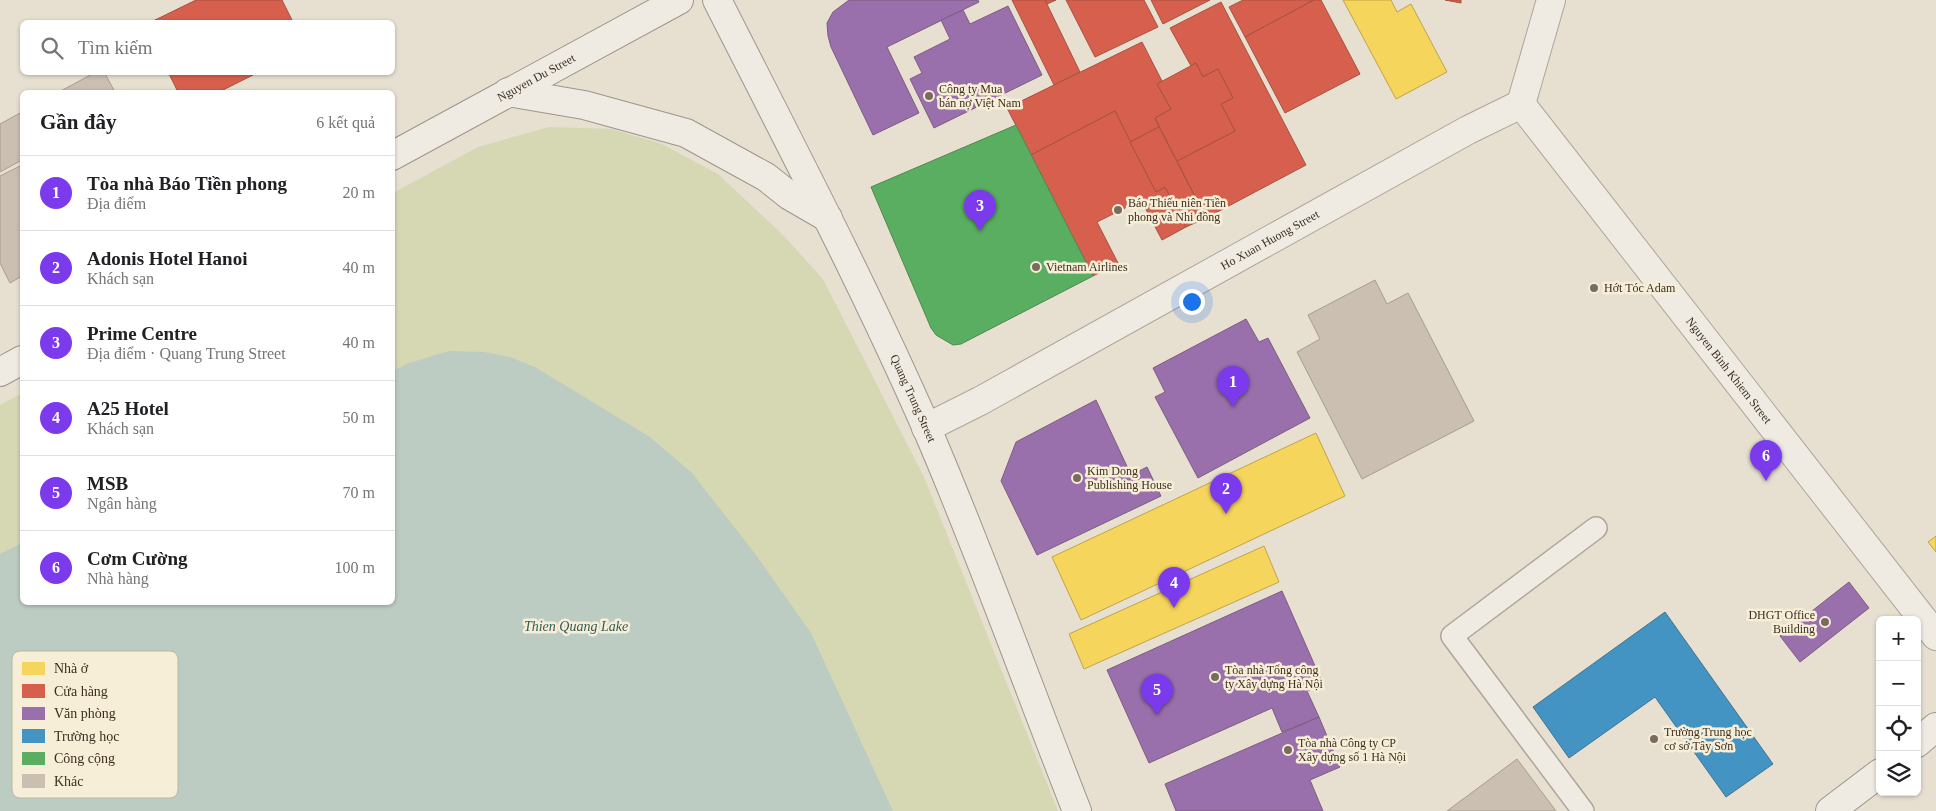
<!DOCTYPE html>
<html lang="vi">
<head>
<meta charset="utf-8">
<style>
	body { margin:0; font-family:"Times New Roman",serif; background:#f6f6f6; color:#202124 }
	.controls { position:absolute; right:15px; bottom:15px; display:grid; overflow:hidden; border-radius:8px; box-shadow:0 1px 4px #0004 }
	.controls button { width:45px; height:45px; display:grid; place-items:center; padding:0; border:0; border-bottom:1px solid #e0e0e0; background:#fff; color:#202124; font:25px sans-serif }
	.you { position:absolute; left:1191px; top:301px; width:18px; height:18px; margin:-12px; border:4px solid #fff; border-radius:50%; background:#1a73e8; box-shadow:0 0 0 8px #1a73e833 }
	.badge { display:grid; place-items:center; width:32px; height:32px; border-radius:50%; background:#7c3aed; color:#fff; font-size:16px; font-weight:700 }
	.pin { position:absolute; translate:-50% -41px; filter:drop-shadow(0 1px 2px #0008) }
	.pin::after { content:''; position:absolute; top:26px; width:18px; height:15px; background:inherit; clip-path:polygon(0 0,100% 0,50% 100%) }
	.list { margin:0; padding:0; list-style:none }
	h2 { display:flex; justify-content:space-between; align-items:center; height:65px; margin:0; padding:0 20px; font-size:21px }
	h2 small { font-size:16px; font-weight:400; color:#757577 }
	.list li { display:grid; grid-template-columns:32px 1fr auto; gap:15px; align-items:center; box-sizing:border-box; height:75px; padding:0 20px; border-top:1px solid #e0e0e0 }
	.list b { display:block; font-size:19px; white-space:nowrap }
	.list p { margin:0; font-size:16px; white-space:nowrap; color:#757577 }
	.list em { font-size:16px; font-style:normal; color:#757577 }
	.icon { flex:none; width:28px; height:28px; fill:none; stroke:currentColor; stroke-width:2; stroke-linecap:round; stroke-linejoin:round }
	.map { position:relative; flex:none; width:1936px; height:811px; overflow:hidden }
	.search { position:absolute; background:#fff; box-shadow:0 1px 4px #0004; left:20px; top:20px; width:375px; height:55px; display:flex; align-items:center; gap:12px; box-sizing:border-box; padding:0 18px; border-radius:8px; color:#757577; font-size:19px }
	.panel { position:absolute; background:#fff; box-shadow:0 1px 4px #0004; left:20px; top:90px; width:375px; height:515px; border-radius:8px }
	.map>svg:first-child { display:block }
	.green { fill:#d6d7b3 }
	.water { fill:#bcccc2 }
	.homes { fill:#f6d55c; stroke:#bea34a }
	.shops { fill:#d6604d; stroke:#a85140 }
	.offices { fill:#9970ab; stroke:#7d5c81 }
	.schools { fill:#4393c3; stroke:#417592 }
	.public { fill:#5aae61; stroke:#51884e }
	.building { fill:#cbbfb2; stroke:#a89c90 }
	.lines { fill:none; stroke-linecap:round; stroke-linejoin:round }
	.lane-casing { stroke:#ada599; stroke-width:24 }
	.street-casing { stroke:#ada599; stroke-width:30 }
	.secondary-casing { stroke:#9c958a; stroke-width:30 }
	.lane { stroke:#efebe3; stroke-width:21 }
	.street { stroke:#efebe3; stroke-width:28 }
	.secondary { stroke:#efebe3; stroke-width:28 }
	.poi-dot { fill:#786c5e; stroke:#f7eed8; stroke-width:2 }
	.labels { text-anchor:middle; stroke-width:5; stroke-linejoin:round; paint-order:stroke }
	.street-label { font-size:12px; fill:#3d2e20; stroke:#f7eed8 }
	.poi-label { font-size:12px; fill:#3d2e20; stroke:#f7eed8; text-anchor:start }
	.water-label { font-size:14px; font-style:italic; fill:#2f5d5a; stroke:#f7eed8 }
	.key { fill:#f7eed8; stroke:#bfb4a1; stroke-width:1 }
	.key-label { font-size:14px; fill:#3d2e20 }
</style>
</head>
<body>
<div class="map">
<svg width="1936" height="811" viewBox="0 0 1936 811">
	<rect width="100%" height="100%" fill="#e7e0d1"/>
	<!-- green -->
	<path class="green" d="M549,127L611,129L662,144L718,174L782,234L823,279L924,477L1058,811H0V405L22,393V602H392L393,193L478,147Z"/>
	<!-- water -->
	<path class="water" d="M449,351L484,352L510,357L535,367L650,437L692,473L756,555L811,633L893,811H0V554L22,543V602H392L393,371L409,363Z"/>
	<!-- homes -->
	<g class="homes">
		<path d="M1343,0H1391L1397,12L1411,4L1447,72L1396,99Z"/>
		<path d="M1316,433L1345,496L1081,620L1052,557Z"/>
		<path d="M1936,536V552L1928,542Z"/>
		<path d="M1264,546L1279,582L1084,669L1069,634Z"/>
	</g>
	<!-- shops -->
	<g class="shops">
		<path d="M196,0H282L293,22H151Z"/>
		<path d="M1012,0H1045L1080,72L1054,85Z"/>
		<path d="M1045,0H1056L1047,4Z"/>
		<path d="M1066,0H1144L1158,27L1095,57Z"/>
		<path d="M1151,0H1210L1163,24Z"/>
		<path d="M1243,0H1314L1245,37L1229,7Z"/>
		<path d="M1314,0H1321L1360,74L1285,113L1245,37Z"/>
		<path d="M1445,0H1461V3Z"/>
		<path d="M1221,2L1306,165L1206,218L1177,161L1235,131L1221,104L1233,98L1218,69L1203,77L1196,63L1191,66L1170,28Z"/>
		<path d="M1142,42L1162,81L1157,84L1171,109L1155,118L1159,127L1130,142L1115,111L1031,155L1007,108Z"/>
		<path d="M1196,63L1203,77L1218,69L1233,98L1221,104L1235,131L1177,161L1155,118L1171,109L1157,84Z"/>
		<path d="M168,72H259L219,92H178Z"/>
		<path d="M1115,111L1156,192L1165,187L1186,227L1162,240L1141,200L1097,222L1118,263L1093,276L1031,155Z"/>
		<path d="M1159,127L1206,218L1186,227L1165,187L1156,192L1130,142Z"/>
	</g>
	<!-- offices -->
	<g class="offices">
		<path d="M849,0H978L979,2L887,47L919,113L873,135L831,47L828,36L827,23L833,12Z"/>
		<path d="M1008,6L1042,75L934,128L910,79L922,73L914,57L950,39L941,20L963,10L970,24Z"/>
		<path d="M1246,319L1259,342L1268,338L1310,418L1198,478L1155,397L1165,392L1153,368Z"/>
		<path d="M1096,400L1131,475L1147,467L1161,496L1037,555L1001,481L1016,442Z"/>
		<path d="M1849,582L1869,608L1800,662L1780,636Z"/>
		<path d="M1282,591L1323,684L1307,691L1319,717L1282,732L1272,708L1149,763L1107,670Z"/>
		<path d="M1319,717L1340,767L1310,780L1323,811H1176L1165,784Z"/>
	</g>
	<!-- schools -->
	<path class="schools" d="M1665,612L1773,764L1726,797L1655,697L1569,758L1533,707Z"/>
	<!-- public -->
	<path class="public" d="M1016,125L1093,276L961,344L953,345L936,335L931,328L871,187Z"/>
	<!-- building -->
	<g class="building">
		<path d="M96,72H104L115,92H59Z"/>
		<path d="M22,112V160L0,172V124Z"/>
		<path d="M22,165V276L10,283L0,263V176Z"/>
		<path d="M1375,280L1387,304L1408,293L1474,421L1362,479L1297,352L1320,339L1308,315Z"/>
		<path d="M1517,759L1556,811H1447Z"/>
	</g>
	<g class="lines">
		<defs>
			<path id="lane" d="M1583,811L1452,636L1596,528"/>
			<g id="street">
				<path id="s1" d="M1521,104L1936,636"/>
				<path id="s2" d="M926,428L980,401L1468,130L1521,104L1551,0"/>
			</g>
			<g id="secondary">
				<path id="s3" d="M717,0C789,142 863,283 927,429C981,554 1027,684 1077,811"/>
				<path d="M508,92L584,105L686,133L766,177L790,196L828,218"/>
				<path id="s4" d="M392,156L679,0"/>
				<path d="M0,372L22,360"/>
				<path d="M1917,743L1936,727"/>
				<path d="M1830,811L1880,773"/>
			</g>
		</defs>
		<!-- lane casing -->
		<use href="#lane" class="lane-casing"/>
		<!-- street casing -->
		<use href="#street" class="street-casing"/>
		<!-- secondary casing -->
		<use href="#secondary" class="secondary-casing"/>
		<!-- lane -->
		<use href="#lane" class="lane"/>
		<!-- street -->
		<use href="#street" class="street"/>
		<!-- secondary -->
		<use href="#secondary" class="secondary"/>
	</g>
	<!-- markers -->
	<g class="poi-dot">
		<circle cx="929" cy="96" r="5"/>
		<circle cx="1118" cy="210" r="5"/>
		<circle cx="1036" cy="267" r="5"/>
		<circle cx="1594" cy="288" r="5"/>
		<circle cx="1077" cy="478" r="5"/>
		<circle cx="1825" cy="622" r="5"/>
		<circle cx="1215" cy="677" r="5"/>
		<circle cx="1654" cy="739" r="5"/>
		<circle cx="1288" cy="750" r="5"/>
	</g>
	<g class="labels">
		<!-- street labels -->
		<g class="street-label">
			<text dy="4" stroke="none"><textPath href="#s4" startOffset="164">Nguyen Du Street</textPath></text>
			<text dy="4" stroke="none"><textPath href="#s2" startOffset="392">Ho Xuan Huong Street</textPath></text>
			<text dy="4" stroke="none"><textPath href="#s1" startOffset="338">Nguyen Binh Khiem Street</textPath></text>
			<text dy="4" stroke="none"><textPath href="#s3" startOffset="444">Quang Trung Street</textPath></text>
		</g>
		<!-- poi labels -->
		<g class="poi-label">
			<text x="939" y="93">Công ty Mua<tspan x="939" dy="14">bán nợ Việt Nam</tspan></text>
			<text x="1128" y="207">Báo Thiếu niên Tiền<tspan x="1128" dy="14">phong và Nhi đồng</tspan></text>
			<text x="1046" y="271">Vietnam Airlines</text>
			<text x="1604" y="292">Hớt Tóc Adam</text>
			<text x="1087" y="475">Kim Dong<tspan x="1087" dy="14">Publishing House</tspan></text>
			<text x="1815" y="619" text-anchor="end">DHGT Office<tspan x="1815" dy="14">Building</tspan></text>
			<text x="1225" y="674">Tòa nhà Tổng công<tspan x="1225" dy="14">ty Xây dựng Hà Nội</tspan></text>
			<text x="1664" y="736">Trường Trung học<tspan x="1664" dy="14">cơ sở Tây Sơn</tspan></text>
			<text x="1298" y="747">Tòa nhà Công ty CP<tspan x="1298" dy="14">Xây dựng số 1 Hà Nội</tspan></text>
		</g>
		<!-- water labels -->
		<g class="water-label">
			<text x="576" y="631">Thien Quang Lake</text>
		</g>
	</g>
	<!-- legend -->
	<rect x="12" y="651" width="166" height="147" rx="8" class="key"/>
	<rect x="22" y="662" width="23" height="13" fill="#f6d55c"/>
	<rect x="22" y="684" width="23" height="14" fill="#d6604d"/>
	<rect x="22" y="707" width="23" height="13" fill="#9970ab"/>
	<rect x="22" y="729" width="23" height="14" fill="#4393c3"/>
	<rect x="22" y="752" width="23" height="13" fill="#5aae61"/>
	<rect x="22" y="774" width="23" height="14" fill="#cbbfb2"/>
	<g class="key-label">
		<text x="54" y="673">Nhà ở</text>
		<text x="54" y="696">Cửa hàng</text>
		<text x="54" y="718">Văn phòng</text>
		<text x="54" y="741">Trường học</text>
		<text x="54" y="763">Công cộng</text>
		<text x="54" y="786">Khác</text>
	</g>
</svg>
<div class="controls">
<button>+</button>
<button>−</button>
<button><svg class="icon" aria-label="locate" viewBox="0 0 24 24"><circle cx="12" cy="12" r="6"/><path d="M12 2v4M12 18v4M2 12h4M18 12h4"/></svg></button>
<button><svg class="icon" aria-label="layers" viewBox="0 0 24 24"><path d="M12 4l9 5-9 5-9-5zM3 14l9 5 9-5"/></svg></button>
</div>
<div class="you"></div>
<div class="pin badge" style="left:1233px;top:407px">1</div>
<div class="pin badge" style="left:1226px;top:514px">2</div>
<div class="pin badge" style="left:980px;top:231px">3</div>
<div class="pin badge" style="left:1174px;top:608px">4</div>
<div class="pin badge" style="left:1157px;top:715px">5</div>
<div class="pin badge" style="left:1766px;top:481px">6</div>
<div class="search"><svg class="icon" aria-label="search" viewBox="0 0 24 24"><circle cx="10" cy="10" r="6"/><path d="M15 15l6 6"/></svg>Tìm kiếm</div>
<section class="panel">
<h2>Gần đây<small>6 kết quả</small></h2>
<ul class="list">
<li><span class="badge">1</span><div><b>Tòa nhà Báo Tiền phong</b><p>Địa điểm</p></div><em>20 m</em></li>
<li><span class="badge">2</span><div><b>Adonis Hotel Hanoi</b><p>Khách sạn</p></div><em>40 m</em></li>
<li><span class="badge">3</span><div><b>Prime Centre</b><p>Địa điểm · Quang Trung Street</p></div><em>40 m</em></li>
<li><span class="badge">4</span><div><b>A25 Hotel</b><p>Khách sạn</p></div><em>50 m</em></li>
<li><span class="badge">5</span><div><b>MSB</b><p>Ngân hàng</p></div><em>70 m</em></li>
<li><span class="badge">6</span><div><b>Cơm Cường</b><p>Nhà hàng</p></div><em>100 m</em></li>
</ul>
</section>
</div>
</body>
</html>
